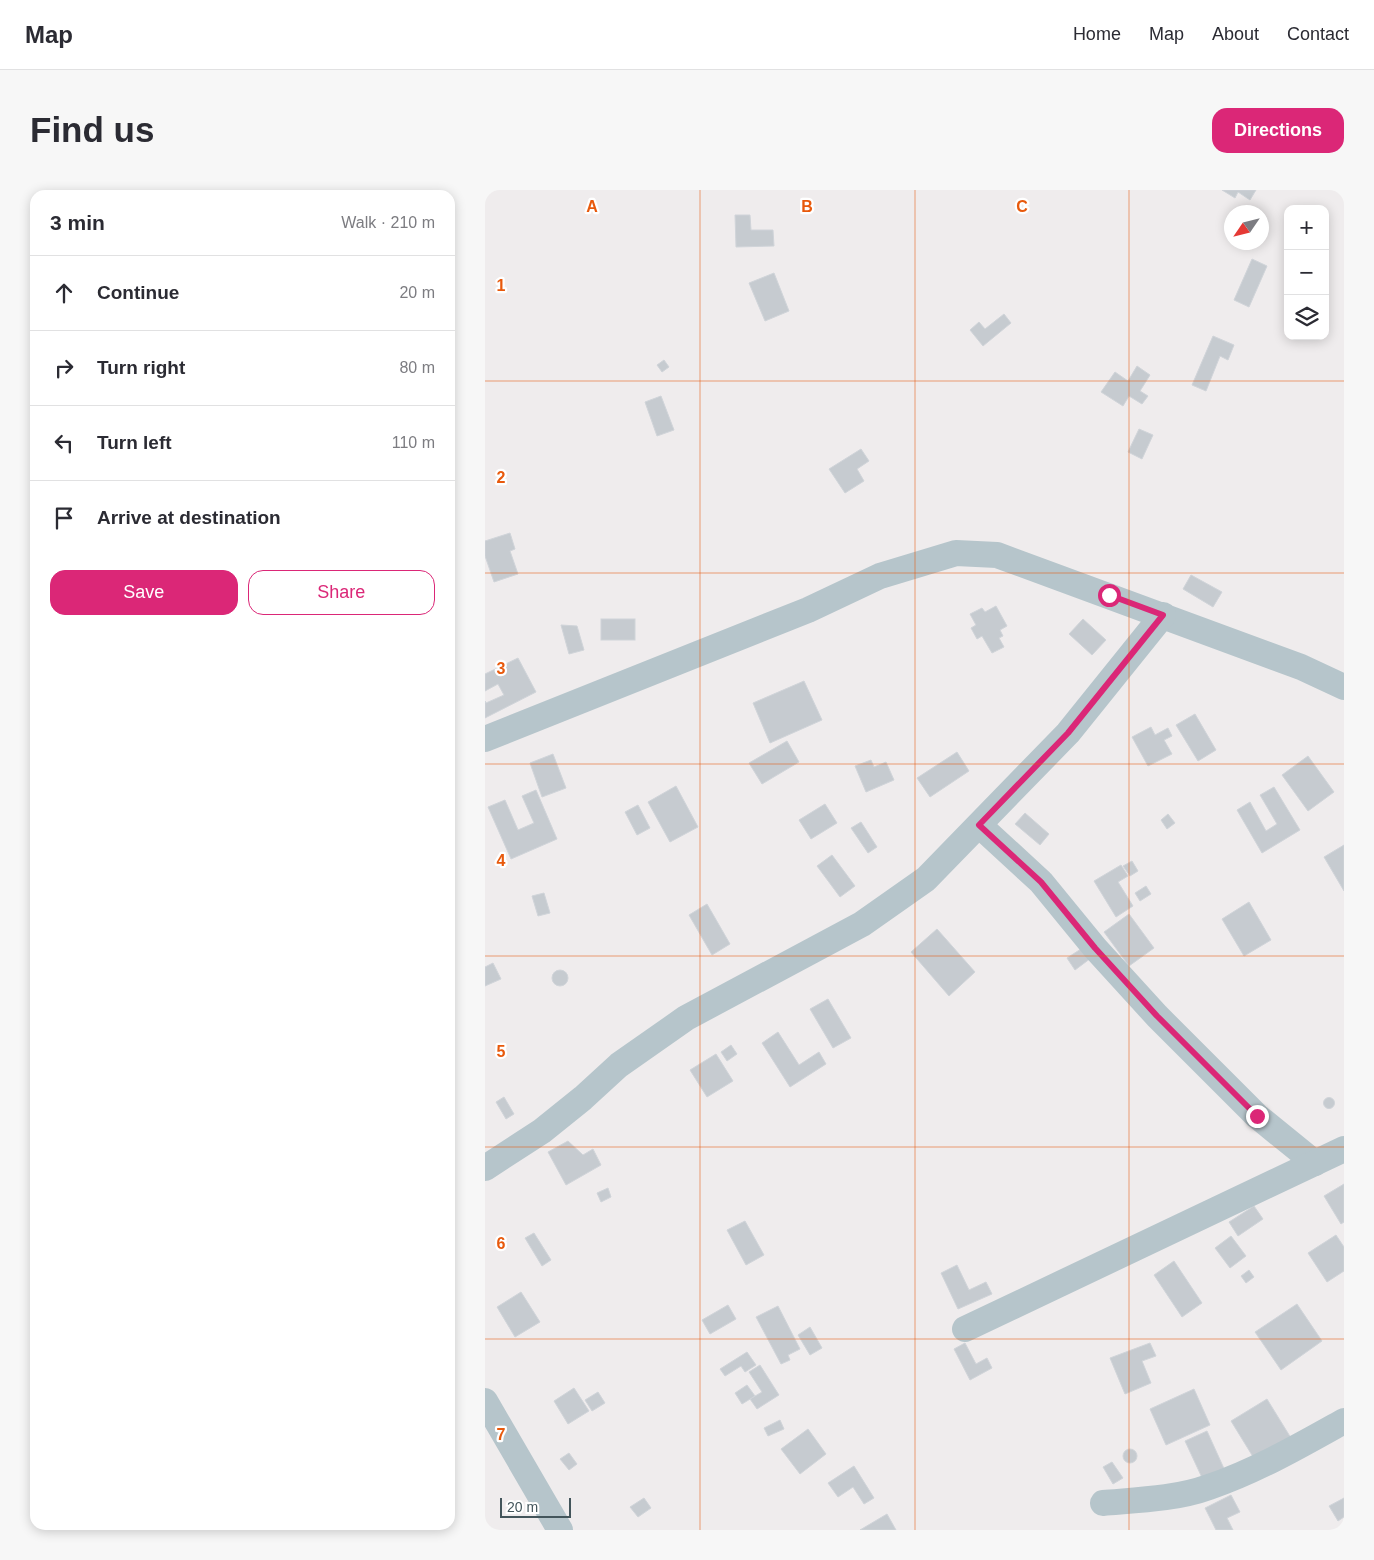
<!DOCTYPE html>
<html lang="en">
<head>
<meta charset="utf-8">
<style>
	body { margin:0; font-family:Arial,sans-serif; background:#f7f7f7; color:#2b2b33 }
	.controls { position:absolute; right:15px; top:15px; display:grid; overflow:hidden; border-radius:10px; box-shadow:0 2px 12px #0003 }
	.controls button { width:45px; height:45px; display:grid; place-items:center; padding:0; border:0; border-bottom:1px solid #e1e1e2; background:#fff; color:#2b2b33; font:25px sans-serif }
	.compass { position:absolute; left:739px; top:15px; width:45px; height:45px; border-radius:50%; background:#fff; box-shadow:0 2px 12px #0003; rotate:235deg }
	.scale { position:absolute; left:15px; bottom:12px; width:71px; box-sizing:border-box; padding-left:5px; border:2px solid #43555b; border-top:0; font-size:14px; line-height:18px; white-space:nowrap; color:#43555b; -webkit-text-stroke:4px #fff; paint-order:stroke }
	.stop { position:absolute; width:15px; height:15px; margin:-11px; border:4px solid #db2777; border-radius:50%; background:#fff }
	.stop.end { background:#db2777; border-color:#fff; box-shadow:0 1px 5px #0008 }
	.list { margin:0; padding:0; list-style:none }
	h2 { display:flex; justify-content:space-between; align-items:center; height:65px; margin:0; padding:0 20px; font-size:21px }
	h2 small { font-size:16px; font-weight:400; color:#7c7c81 }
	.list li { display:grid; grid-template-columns:32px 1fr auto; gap:15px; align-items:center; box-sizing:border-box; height:75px; padding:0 20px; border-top:1px solid #e1e1e2 }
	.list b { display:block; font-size:19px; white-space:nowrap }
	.list em { font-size:16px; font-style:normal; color:#7c7c81 }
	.actions { display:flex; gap:10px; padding:15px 20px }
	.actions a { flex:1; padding:11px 0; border:1px solid #db2777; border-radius:15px; text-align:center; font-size:18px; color:#db2777 }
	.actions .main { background:#db2777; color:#fff }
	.icon { flex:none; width:28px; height:28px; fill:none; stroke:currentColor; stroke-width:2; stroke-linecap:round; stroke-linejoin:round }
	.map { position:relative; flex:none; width:859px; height:1340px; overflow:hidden; border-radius:15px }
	header { display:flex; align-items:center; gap:30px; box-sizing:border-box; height:70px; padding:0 25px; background:#fff; border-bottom:1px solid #e1e1e2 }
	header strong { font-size:24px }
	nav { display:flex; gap:28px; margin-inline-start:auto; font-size:18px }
	.intro { display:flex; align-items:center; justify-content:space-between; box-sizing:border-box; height:120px; padding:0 30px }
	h1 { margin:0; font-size:35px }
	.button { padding:12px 22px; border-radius:15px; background:#db2777; color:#fff; font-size:18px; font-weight:700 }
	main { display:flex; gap:30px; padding:0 30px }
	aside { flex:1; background:#fff; border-radius:15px; box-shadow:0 2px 12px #0003 }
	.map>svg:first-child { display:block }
	.building { fill:#c6cbd0; stroke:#d0d4d9 }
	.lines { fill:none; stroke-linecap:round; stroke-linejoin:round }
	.minor { stroke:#b6c5cb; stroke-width:26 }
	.route { stroke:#db2777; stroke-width:6 }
	.grid { fill:none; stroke:#e8590c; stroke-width:1; stroke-opacity:0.55 }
	.grid-label { font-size:16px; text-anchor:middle; font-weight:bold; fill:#e8590c; stroke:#fff; stroke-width:4.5; stroke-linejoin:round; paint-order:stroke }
</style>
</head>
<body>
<header>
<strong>Map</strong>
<nav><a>Home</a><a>Map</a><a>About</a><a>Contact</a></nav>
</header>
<div class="intro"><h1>Find us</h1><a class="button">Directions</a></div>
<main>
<aside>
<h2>3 min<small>Walk · 210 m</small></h2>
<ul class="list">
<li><svg class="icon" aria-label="ahead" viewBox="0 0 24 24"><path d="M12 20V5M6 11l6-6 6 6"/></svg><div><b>Continue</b></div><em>20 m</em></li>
<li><svg class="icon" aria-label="right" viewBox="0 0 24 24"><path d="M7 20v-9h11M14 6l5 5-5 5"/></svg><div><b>Turn right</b></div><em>80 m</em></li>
<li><svg class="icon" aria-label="left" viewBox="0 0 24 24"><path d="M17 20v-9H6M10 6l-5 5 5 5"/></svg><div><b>Turn left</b></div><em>110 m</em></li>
<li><svg class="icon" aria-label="arrive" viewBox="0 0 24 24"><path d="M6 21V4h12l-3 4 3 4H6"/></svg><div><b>Arrive at destination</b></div></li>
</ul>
<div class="actions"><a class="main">Save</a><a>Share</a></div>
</aside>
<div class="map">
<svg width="859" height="1340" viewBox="0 0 859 1340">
	<rect width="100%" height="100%" fill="#efeced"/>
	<!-- building -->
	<g class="building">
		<path d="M737,0H771L765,10L753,2L750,8Z"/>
		<path d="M250,25H265L266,40H288L289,56L251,57Z"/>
		<path d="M767,69L782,76L764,117L749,110Z"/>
		<path d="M289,83L304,121L280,131L264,93Z"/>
		<path d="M519,124L526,133L498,156L485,140L494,132L500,139Z"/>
		<path d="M728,146L749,155L743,170L735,166L721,201L707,195Z"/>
		<path d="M179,170L184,177L177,182L172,175Z"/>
		<path d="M652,176L665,185L655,201L663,206L657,214L644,206L638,216L616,202L630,182L643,191Z"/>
		<path d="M176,206L189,240L172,246L160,212Z"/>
		<path d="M654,239L668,245L657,269L643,262Z"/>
		<path d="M376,259L384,271L372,279L379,291L360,303L344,279Z"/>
		<path d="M25,343L30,359L25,361L33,384L9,392L0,366V351Z"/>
		<path d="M706,385L737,402L728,417L698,399Z"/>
		<path d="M511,416L522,436L515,440L518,446L514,448L519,457L507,463L497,446L492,449L486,438L491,435L485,424L497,418L500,422Z"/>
		<rect x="116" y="429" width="34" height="21"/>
		<path d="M598,429L621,450L607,465L584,444Z"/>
		<path d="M76,435L92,436L99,460L84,464Z"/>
		<path d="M33,468L51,502L0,528V511L1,513L19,505L13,494L0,501V484Z"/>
		<path d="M319,491L337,530L285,553L268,513Z"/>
		<path d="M710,524L731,560L713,571L691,535Z"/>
		<path d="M666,537L670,545L683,538L687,546L679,550L687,564L663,576L647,547Z"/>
		<path d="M302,551L314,572L277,594L264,573Z"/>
		<path d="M472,562L484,581L445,607L432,588Z"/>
		<path d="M68,564L81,598L57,607L45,573Z"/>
		<path d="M823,566L849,602L823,621L797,585Z"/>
		<path d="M386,570L389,577L401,572L409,590L381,602L370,576Z"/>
		<path d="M191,596L213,637L185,652L163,612Z"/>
		<path d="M789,597L815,640L777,663L752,620L765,612L781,641L792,634L775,605Z"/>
		<path d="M51,600L72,649L26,669L3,617L20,610L33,640L49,633L37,606Z"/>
		<path d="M340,614L352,633L326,649L314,630Z"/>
		<path d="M153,615L165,638L152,645L140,622Z"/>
		<path d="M540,623L564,644L555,655L530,634Z"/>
		<path d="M683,624L690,633L682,639L676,630Z"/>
		<path d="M376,632L392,657L383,663L366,638Z"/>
		<path d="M859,655V701L839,667Z"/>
		<path d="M347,665L370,696L355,707L332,676Z"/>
		<path d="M647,671L653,681L645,686L638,676Z"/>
		<path d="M636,675L643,686L633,692L648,716L631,727L609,691Z"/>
		<path d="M661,696L666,704L655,711L650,703Z"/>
		<path d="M59,703L65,723L53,726L47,706Z"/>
		<path d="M764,712L786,750L759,766L737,729Z"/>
		<path d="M222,714L245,754L227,765L204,725Z"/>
		<path d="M644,724L669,758L644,776L619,742Z"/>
		<path d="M452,739L490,782L464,806L426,762Z"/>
		<path d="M599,757L606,768L590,780L582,768Z"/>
		<path d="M8,773L16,789L0,796V777Z"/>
		<circle cx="75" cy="788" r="8"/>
		<path d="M343,809L366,848L348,858L325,819Z"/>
		<path d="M293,842L314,875L334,862L341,874L305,897L277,853Z"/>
		<path d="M246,855L252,864L242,871L236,862Z"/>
		<path d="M231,864L248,891L222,907L205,880Z"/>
		<path d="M19,907L29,924L21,929L11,912Z"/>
		<circle cx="844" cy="913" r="5.5"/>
		<path d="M83,951L98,965L108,959L116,975L81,995L63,962Z"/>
		<path d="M859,994V1032L856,1034L839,1006Z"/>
		<path d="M123,998L126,1007L116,1012L112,1003Z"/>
		<path d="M769,1016L778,1029L753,1046L744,1032Z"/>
		<path d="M260,1031L279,1065L261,1075L242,1040Z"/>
		<path d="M49,1043L66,1070L57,1076L40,1048Z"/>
		<path d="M851,1045L859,1057V1081L842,1092L823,1063Z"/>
		<path d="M746,1046L761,1066L745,1078L730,1058Z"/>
		<path d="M689,1071L717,1113L697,1127L669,1085Z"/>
		<path d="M472,1075L484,1100L501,1092L507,1104L473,1119L456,1083Z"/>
		<path d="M764,1080L769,1087L761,1093L756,1086Z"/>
		<path d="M36,1102L55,1132L30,1147L12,1117Z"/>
		<path d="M812,1114L837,1151L796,1180L770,1142Z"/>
		<path d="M243,1115L251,1129L225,1144L217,1130Z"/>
		<path d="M293,1116L315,1159L303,1165L305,1170L296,1174L271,1127Z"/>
		<path d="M325,1137L337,1158L325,1165L313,1145Z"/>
		<path d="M480,1153L491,1174L502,1168L507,1178L485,1190L469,1159Z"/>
		<path d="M665,1153L671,1166L657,1171L666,1193L640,1204L625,1168Z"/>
		<path d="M262,1162L271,1175L260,1182L256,1176L240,1186L235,1179Z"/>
		<path d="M275,1175L294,1205L272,1219L265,1209L277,1202L264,1182Z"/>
		<path d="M262,1195L270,1206L257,1214L250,1203Z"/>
		<path d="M89,1198L104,1221L83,1234L69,1211Z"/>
		<path d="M709,1199L725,1235L681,1255L665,1219Z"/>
		<path d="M113,1202L120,1213L107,1221L100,1210Z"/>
		<path d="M782,1209L806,1248L770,1270L746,1231Z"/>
		<path d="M295,1230L299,1239L283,1246L279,1238Z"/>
		<path d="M323,1239L341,1264L315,1284L296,1259Z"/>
		<path d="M722,1241L741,1283L719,1292L700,1251Z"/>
		<circle cx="645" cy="1266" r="7"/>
		<path d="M84,1263L92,1274L84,1280L75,1269Z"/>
		<path d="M627,1272L638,1288L628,1294L618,1277Z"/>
		<path d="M369,1276L389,1308L379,1314L368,1297L353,1307L343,1293Z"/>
		<path d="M746,1305L755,1322L742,1328L748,1340H731L720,1318Z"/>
		<path d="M159,1308L166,1318L153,1327L145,1317Z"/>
		<path d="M859,1308V1327L853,1331L844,1316Z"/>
		<path d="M402,1324L411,1340H375Z"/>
	</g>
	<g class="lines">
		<!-- minor -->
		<g class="minor">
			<path d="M0,549L323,420L395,386L471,363L512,365L816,477L859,497"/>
			<path d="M494,635L556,692L610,758L672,826L772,926L830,973"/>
			<path d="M0,978L57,941L98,908L134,875L201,828L377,734L441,689L583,543L678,425"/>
			<path d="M480,1139L859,959"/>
			<path d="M0,1211L75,1340"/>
			<path d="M618,1313C653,1310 691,1309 724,1297C771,1281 816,1255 859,1231"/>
		</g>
	</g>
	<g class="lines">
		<!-- route -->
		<path class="route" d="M624,405L678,425L583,543L494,635L556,692L610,758L672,826L772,926"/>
	</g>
	<!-- grid -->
	<path class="grid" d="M215,0V1340M430,0V1340M644,0V1340M0,191H859M0,383H859M0,574H859M0,766H859M0,957H859M0,1149H859"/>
	<g class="grid-label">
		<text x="107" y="22">A</text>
		<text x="322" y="22">B</text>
		<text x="537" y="22">C</text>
		<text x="16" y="101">1</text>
		<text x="16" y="293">2</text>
		<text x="16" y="484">3</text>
		<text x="16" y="676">4</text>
		<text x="16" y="867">5</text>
		<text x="16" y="1059">6</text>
		<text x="16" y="1250">7</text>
	</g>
</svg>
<div class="controls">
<button>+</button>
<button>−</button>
<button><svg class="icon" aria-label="layers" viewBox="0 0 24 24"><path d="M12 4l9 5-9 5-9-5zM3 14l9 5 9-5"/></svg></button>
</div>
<svg class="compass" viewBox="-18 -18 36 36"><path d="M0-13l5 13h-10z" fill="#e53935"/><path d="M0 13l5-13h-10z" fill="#7c7c81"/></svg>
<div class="scale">20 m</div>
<div class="stop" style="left:624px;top:405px"></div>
<div class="stop end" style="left:772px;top:926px"></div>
</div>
</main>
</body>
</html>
